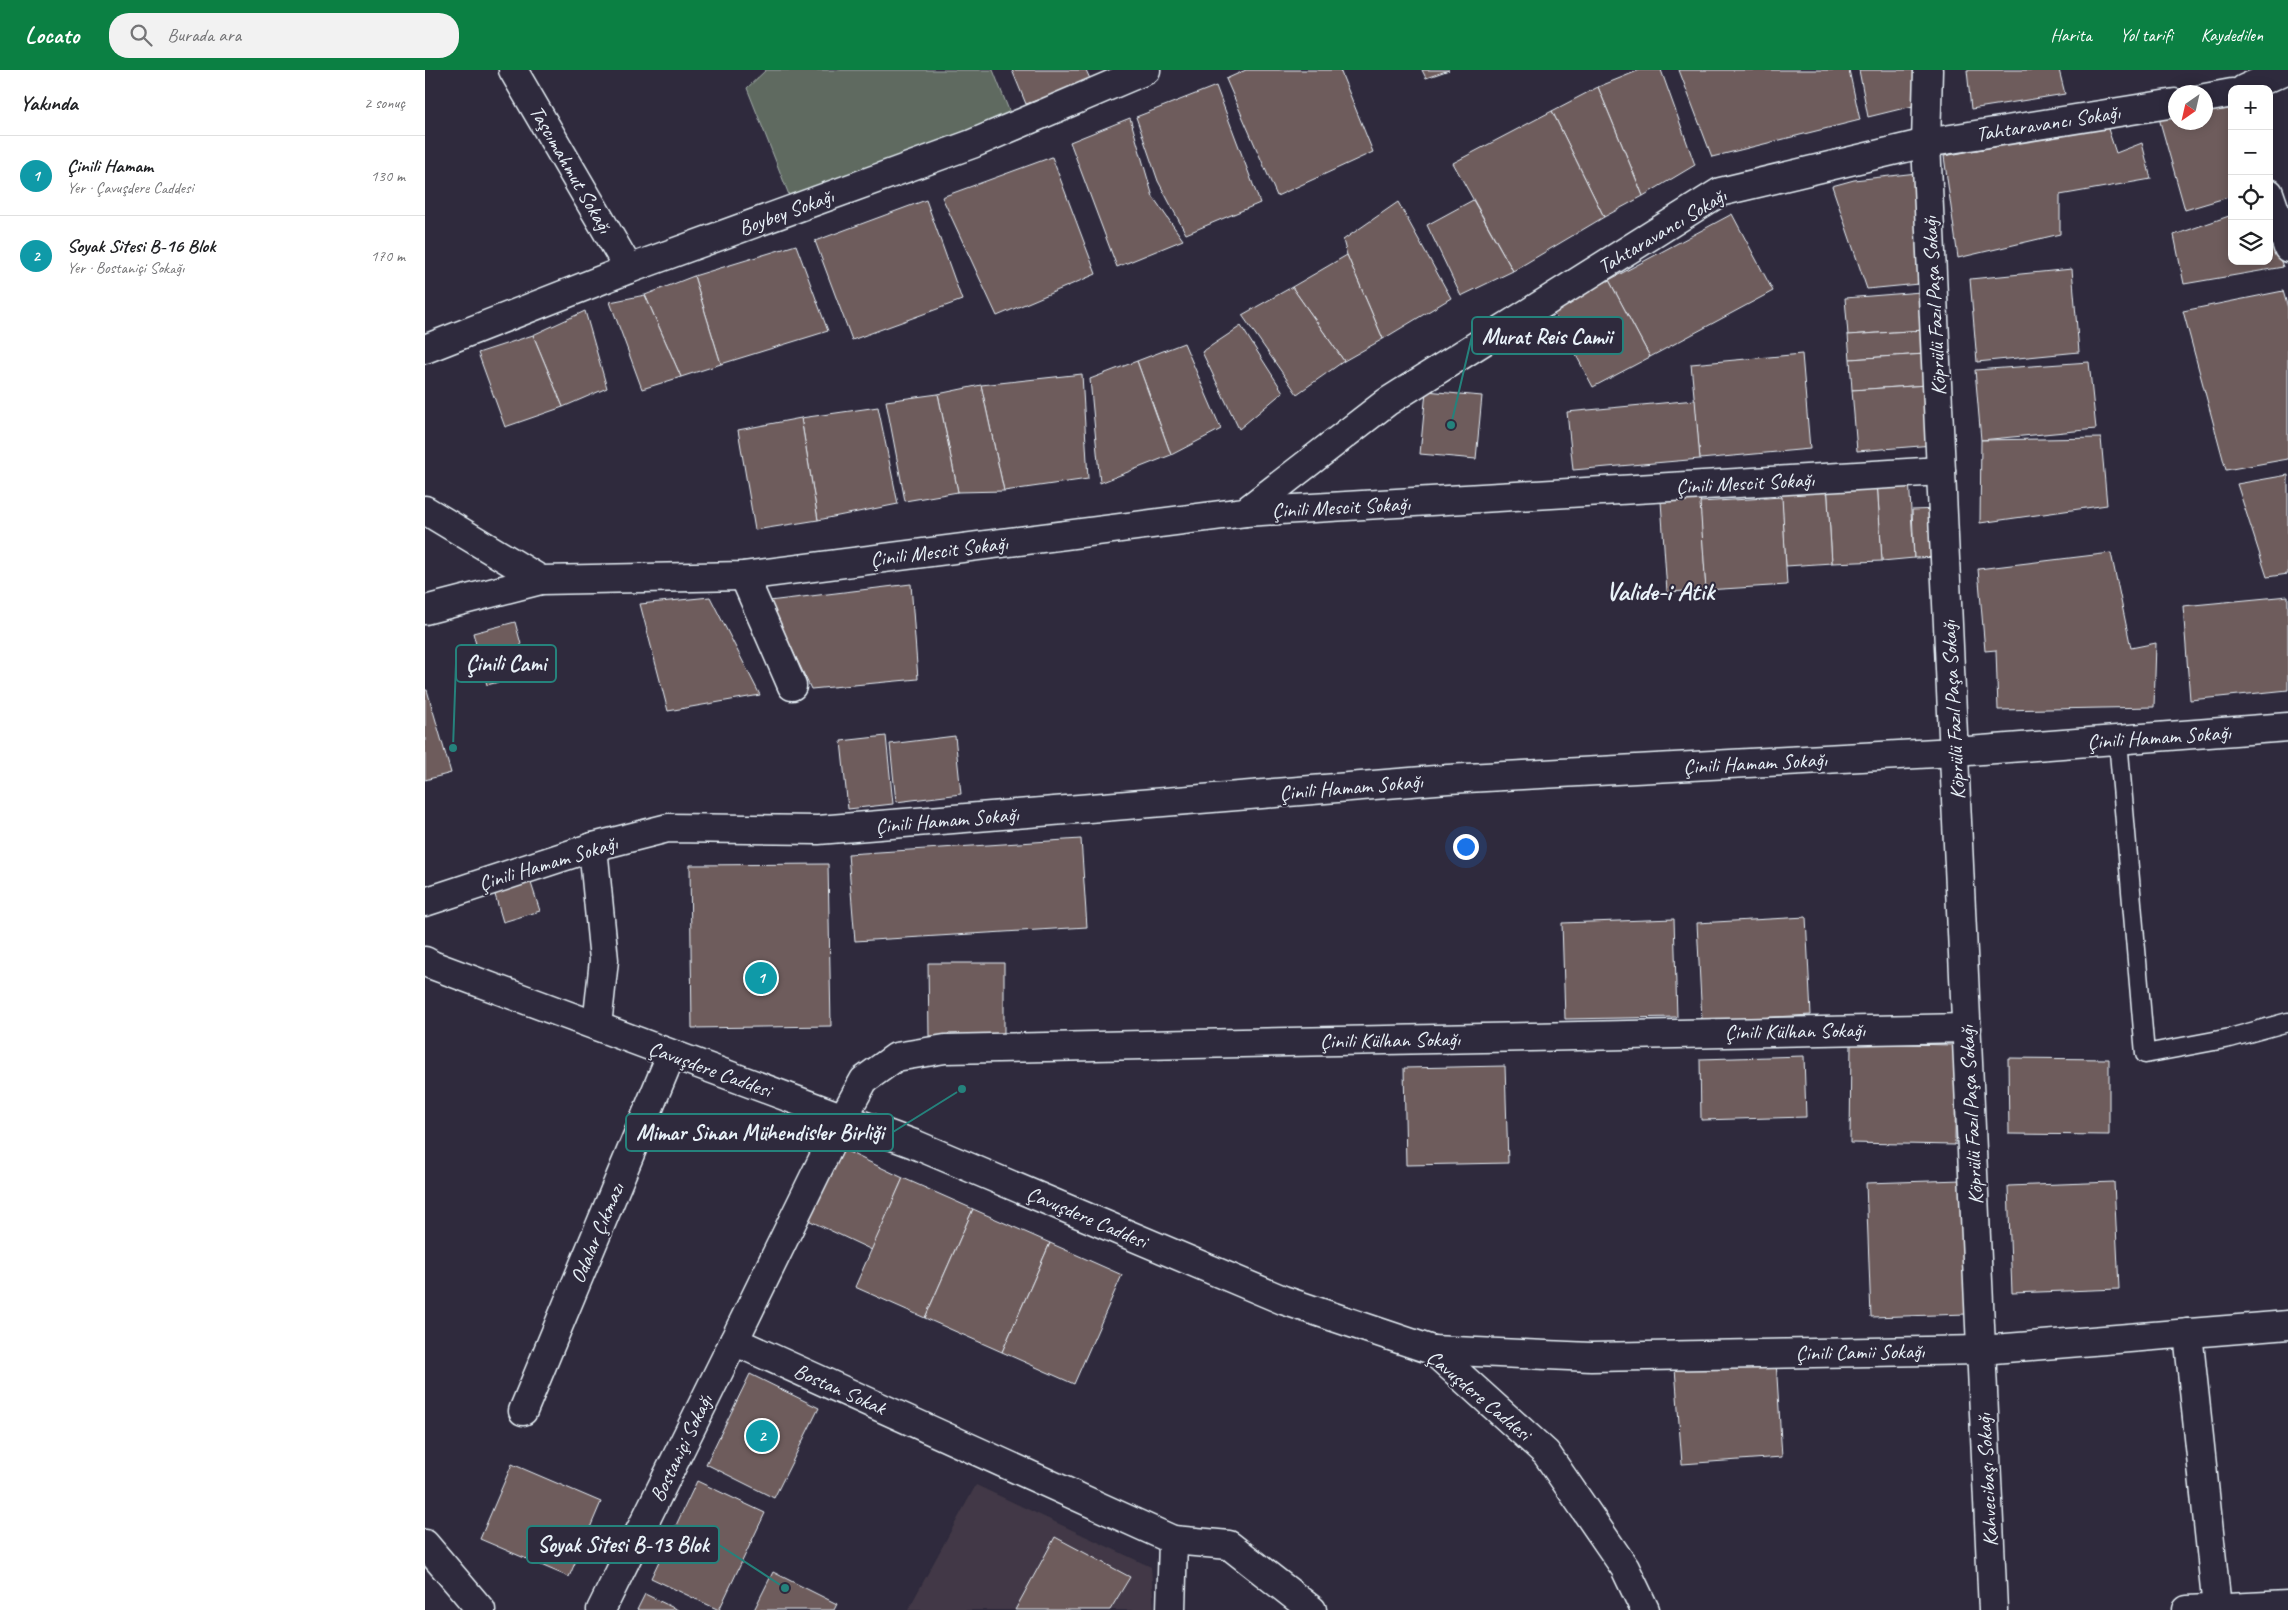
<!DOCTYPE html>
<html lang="tr">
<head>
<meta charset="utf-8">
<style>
	body { margin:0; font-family:Caveat,sans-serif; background:#f2f2f2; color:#202124 }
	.controls { position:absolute; right:15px; top:15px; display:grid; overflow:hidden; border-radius:10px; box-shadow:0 2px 12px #0003 }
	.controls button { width:45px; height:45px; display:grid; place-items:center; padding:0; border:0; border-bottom:1px solid #e0e0e0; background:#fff; color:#202124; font:25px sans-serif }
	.compass { position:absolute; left:1743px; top:15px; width:45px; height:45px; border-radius:50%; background:#fff; box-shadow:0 2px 12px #0003; rotate:214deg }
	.you { position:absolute; left:1040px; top:776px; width:18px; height:18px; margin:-12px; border:4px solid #fff; border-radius:50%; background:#1a73e8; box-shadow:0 0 0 8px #1a73e833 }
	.badge { display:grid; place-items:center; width:32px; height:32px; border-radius:50%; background:#0b8043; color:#fff; font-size:16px; font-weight:700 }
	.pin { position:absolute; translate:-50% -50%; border:2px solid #fff; box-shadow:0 1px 5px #0006 }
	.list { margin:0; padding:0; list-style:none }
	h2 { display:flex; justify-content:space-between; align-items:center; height:65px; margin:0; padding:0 20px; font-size:21px }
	h2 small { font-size:16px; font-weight:400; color:#757577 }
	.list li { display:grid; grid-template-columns:32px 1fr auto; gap:15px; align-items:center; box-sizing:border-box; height:80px; padding:0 20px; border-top:1px solid #e0e0e0 }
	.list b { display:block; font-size:19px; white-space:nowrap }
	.list p { margin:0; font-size:16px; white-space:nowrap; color:#757577 }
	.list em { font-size:16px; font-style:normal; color:#757577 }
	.icon { flex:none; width:28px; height:28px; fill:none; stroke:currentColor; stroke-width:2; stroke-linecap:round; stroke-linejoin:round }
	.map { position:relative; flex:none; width:1863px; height:1540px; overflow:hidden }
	header { display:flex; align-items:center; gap:30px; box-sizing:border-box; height:70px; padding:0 25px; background:#0b8043; color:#fff }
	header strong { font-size:24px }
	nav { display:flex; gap:28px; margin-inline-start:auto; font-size:18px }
	.search { width:350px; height:45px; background:#f2f2f2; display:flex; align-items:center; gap:12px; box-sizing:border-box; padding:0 18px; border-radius:20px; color:#757577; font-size:19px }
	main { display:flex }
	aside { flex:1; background:#fff }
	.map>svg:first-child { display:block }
	.built { fill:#423946 }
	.green { fill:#5f6b60; stroke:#a4aeac }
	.building { fill:#6e5b5c; stroke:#e8f1f8 }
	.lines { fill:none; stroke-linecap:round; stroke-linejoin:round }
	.lane-casing { stroke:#e8f1f8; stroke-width:21 }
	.street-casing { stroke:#e8f1f8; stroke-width:31 }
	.secondary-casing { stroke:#e8f1f8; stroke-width:31 }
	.lane { stroke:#2f2a3d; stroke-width:18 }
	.street { stroke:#2f2a3d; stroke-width:28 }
	.secondary { stroke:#2f2a3d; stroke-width:28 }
	.labels { text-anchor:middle; stroke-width:4; stroke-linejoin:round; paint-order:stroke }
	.street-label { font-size:21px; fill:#e8f1f8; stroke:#2f2a3d }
	.district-label { font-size:26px; font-weight:bold; fill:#e8f1f8; stroke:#2f2a3d }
	.leader { fill:none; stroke:#25827c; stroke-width:2 }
	.callout-dot { fill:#25827c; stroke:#2f2a3d; stroke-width:2 }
	.callout { fill:#2f2a3d; stroke:#25827c; stroke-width:2 }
	.callout-label { font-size:22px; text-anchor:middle; font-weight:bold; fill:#e8f1f8 }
</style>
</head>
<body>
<header>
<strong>Locato</strong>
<div class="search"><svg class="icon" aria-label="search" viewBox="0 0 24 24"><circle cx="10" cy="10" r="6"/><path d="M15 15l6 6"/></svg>Burada ara</div>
<nav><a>Harita</a><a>Yol tarifi</a><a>Kaydedilen</a></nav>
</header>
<main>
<aside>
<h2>Yakında<small>2 sonuç</small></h2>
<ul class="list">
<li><span class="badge" style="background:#0f9aa8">1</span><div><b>Çinili Hamam</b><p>Yer · Çavuşdere Caddesi</p></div><em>130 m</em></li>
<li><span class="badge" style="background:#0f9aa8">2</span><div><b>Soyak Sitesi B-16 Blok</b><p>Yer · Bostaniçi Sokağı</p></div><em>170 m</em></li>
</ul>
</aside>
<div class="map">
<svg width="1863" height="1540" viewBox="0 0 1863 1540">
	<rect width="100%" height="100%" fill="#2f2a3d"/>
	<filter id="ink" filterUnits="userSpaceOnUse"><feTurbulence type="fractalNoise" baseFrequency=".02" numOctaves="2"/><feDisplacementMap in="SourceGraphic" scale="10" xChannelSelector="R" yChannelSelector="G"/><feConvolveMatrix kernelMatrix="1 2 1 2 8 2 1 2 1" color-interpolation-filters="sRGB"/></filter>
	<g filter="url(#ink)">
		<!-- built -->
		<path class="built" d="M551,1415L726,1497L729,1540H483Z"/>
		<!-- green -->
		<path class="green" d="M341,0H568L585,43L366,130L322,18Z"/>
		<!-- building -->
		<g class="building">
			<path d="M587,0H661L666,11L601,34Z"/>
			<path d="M821,0H915L948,82L852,126L801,9Z"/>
			<path d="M997,0H1024L1001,8Z"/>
			<path d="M1215,0H1236L1270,95L1218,126L1173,17Z"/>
			<path d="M1254,0H1424L1435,50L1287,87Z"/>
			<path d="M1434,0H1496V34L1443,47Z"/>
			<path d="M1542,0H1634L1640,24L1546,39Z"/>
			<path d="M791,16L835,133L761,164L733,111L711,47Z"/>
			<path d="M1173,17L1218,126L1179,147L1127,41Z"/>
			<path d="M1806,39L1807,126L1760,140L1734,48L1750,46V52H1780V42Z"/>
			<path d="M1127,41L1179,147L1088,201L1028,93Z"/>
			<path d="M705,48L728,127L758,170L692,197L645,72Z"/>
			<path d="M1682,56L1691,83L1717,73L1726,109L1635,125V164L1533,188L1519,86Z"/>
			<path d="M627,87L671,204L572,246L517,127Z"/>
			<path d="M1501,102L1504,213L1442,219L1407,116L1429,110Z"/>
			<path d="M501,130L537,230L427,270L390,171Z"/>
			<path d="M1048,130L1088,201L1036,226L1002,155Z"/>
			<path d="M973,132L1026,228L958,269L922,185L918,170Z"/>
			<path d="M1307,144L1348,221L1225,287L1184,210Z"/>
			<path d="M1807,145V191H1844V160L1858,197L1759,214L1749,165Z"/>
			<path d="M371,175L403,261L296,294L269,206Z"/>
			<path d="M922,185L958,269L919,291L867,217Z"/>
			<path d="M1647,199L1654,282L1552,292L1545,209Z"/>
			<path d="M269,206L296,294L256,307L220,225Z"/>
			<path d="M1184,210L1225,287L1168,317L1127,240Z"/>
			<path d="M867,217L919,291L872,324L817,245Z"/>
			<path d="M1858,221L1863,238V389L1801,400L1758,241Z"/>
			<path d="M1496,222L1499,260L1423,265L1420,228Z"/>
			<path d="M220,225L256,307L217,319L185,232Z"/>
			<path d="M160,241L182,318L138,337L108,265Z"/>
			<path d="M816,256L858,322L814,359L777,282Z"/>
			<path d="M1499,260L1500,284L1425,289L1423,265Z"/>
			<path d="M108,265L138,337L80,357L53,283Z"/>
			<path d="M759,273L796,359L746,385L712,291Z"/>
			<path d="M1377,284L1385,379L1275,389L1266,294Z"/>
			<path d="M1500,284L1503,315L1427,320L1425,289Z"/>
			<path d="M712,291L746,385L675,413L665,309Z"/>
			<path d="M1664,292L1671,359L1556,370L1550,300Z"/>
			<path d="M657,304L663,409L579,421L556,315Z"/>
			<path d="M556,315L579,421L533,422L513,324Z"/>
			<path d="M1503,315L1508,375L1432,381L1427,320Z"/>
			<path d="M1001,321L1057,326L1051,389L995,384Z"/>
			<path d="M513,324L533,422L480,431L461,331Z"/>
			<path d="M1270,330L1275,389L1148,400L1142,342Z"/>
			<path d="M453,337L473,434L393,450L376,348Z"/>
			<path d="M376,348L393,450L330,460L313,360Z"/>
			<path d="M1676,368L1682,435L1555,453L1556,370Z"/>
			<path d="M1863,405V504L1842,507L1812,414Z"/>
			<path d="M1484,409L1489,488L1457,491L1452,411Z"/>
			<path d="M1452,411L1457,491L1407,493L1402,414Z"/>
			<path d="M1402,414L1407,493L1361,496L1356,417Z"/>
			<path d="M1275,424L1281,520L1242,522L1236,431Z"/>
			<path d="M1357,427L1362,515L1281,520L1275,432Z"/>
			<path d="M1516,439L1518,487L1489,488L1487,440Z"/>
			<path d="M1686,483L1706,578L1731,573L1729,637L1573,640L1571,580L1560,581L1553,499Z"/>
			<path d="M486,514L493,609L386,619L344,531Z"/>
			<path d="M1863,526V620L1765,630L1758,536Z"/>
			<path d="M285,527L335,625L243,641L215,534Z"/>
			<path d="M90,552L104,604L62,615L48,563Z"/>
			<path d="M0,620H2L26,703L0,710Z"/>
			<path d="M461,666L468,734L423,739L416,671Z"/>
			<path d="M530,666L536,724L471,732L465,674Z"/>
			<path d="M656,769L662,857L430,871L423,784Z"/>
			<path d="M403,794L406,956L267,958L265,795Z"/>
			<path d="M104,807L115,841L78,852L68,818Z"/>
			<path d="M1381,847L1386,945L1277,951L1272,853Z"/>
			<path d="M1249,849L1252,947L1140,949L1137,853Z"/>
			<path d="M503,893H579V966H504Z"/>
			<path d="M1426,973L1531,975L1530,1075L1425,1073Z"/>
			<path d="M1379,986L1381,1047L1276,1050L1275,989Z"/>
			<path d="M1583,988L1684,989V1065L1584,1064Z"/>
			<path d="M1080,996L1083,1093L981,1095L979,998Z"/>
			<path d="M415,1078L478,1108L447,1180L381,1149Z"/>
			<path d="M478,1108L548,1139L500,1248L430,1217Z"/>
			<path d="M1537,1110L1542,1244L1446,1247L1441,1113Z"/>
			<path d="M1689,1112L1694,1219L1587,1223L1583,1116Z"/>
			<path d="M548,1139L625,1173L577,1282L500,1248Z"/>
			<path d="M625,1173L697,1205L649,1314L577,1282Z"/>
			<path d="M1351,1291L1357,1387L1257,1394L1250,1298Z"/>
			<path d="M325,1304L394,1338L349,1428L281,1394Z"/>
			<path d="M87,1394L176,1432L144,1507L55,1469Z"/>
			<path d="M272,1411L340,1443L294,1540L226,1508Z"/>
			<path d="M630,1467L705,1507L685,1540H590Z"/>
			<path d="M348,1502L412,1534L409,1540H329Z"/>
			<path d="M220,1524L253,1540H212Z"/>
		</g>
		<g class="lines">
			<defs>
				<path id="lane" d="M1693,670L1720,984L1805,968L1863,952"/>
				<g id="street">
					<path d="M88,0L204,199"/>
					<path d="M1503,0L1501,73L1568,1540"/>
					<path d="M0,279L204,199L547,74L721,0"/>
					<path d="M820,442L1516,401"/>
					<path d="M319,506L367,616"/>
					<path d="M168,777L179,890L172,956"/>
					<path d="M0,832L168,777L243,758L393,760L1023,709L1530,682L1863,657"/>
					<path d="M1763,1263L1792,1538"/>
					<path d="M1007,1280L1166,1287L1556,1280L1863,1255"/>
					<path d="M98,1341L246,985"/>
					<path d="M0,1474L56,1540"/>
					<path d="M176,1540L309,1271"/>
					<path d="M746,1540L748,1470"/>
					<path d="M887,1540L804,1475L748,1470L309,1271L418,1048L439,1010L471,987L520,979L1542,958"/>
					<path d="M1762,1540L1863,1535"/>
				</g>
				<g id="secondary">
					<path d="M1819,19L1861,0"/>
					<path d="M1780,28L1807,23"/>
					<path d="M1844,123L1863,178"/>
					<path d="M0,440L116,510"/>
					<path d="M0,540L116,510L319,506L820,442L962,332L1295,122L1501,73L1750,33"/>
					<path d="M0,891L7,895L489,1074L858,1230L1007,1280L1121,1383L1200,1498L1220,1540"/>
				</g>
			</defs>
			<!-- lane casing -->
			<use href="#lane" class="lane-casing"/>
			<!-- street casing -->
			<use href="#street" class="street-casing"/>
			<!-- secondary casing -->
			<use href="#secondary" class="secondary-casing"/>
			<!-- lane -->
			<use href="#lane" class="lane"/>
			<!-- street -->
			<use href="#street" class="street"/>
			<!-- secondary -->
			<use href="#secondary" class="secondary"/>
		</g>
	</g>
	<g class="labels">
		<!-- street labels -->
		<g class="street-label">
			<text transform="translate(1623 53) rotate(-9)" y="7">Tahtaravancı Sokağı</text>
			<text transform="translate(146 99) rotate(60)" y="7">Taşcımahmut Sokağı</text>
			<text transform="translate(361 142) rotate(-20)" y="7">Boybey Sokağı</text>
			<text transform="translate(1237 161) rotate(-31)" y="7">Tahtaravancı Sokağı</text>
			<text transform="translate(1509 236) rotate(-93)" y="7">Köprülü Fazıl Paşa Sokağı</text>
			<text transform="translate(1320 413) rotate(-3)" y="7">Çinili Mescit Sokağı</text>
			<text transform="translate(916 437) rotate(-3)" y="7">Çinili Mescit Sokağı</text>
			<text transform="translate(514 481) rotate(-7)" y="7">Çinili Mescit Sokağı</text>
			<text transform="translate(1528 640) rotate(-93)" y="7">Köprülü Fazıl Paşa Sokağı</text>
			<text transform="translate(1734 667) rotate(-4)" y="7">Çinili Hamam Sokağı</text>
			<text transform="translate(1330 693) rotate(-3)" y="7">Çinili Hamam Sokağı</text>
			<text transform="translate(926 717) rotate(-5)" y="7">Çinili Hamam Sokağı</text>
			<text transform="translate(522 750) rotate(-5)" y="7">Çinili Hamam Sokağı</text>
			<text transform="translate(123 793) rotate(-17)" y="7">Çinili Hamam Sokağı</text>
			<text transform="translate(1370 961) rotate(-1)" y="7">Çinili Külhan Sokağı</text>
			<text transform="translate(965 970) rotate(-1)" y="7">Çinili Külhan Sokağı</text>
			<text transform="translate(285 999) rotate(20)" y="7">Çavuşdere Caddesi</text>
			<text transform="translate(1546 1045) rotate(-93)" y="7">Köprülü Fazıl Paşa Sokağı</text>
			<text transform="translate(662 1147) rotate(23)" y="7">Çavuşdere Caddesi</text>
			<text transform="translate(172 1163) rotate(-67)" y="7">Odalar Çıkmazı</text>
			<text transform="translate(1435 1282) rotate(-1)" y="7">Çinili Camii Sokağı</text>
			<text transform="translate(415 1319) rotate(24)" y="7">Bostan Sokak</text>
			<text transform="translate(1054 1325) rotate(40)" y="7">Çavuşdere Caddesi</text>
			<text transform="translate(256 1378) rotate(-64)" y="7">Bostaniçi Sokağı</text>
			<text transform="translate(1562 1410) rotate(-93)" y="7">Kahvecibaşı Sokağı</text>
		</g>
		<!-- district labels -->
		<g class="district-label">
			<text x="1235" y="530">Valide-i Atik</text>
		</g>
	</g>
	<!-- callouts -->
	<path class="leader" d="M1026 355L1047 266M28 678L31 593M537 1019L468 1062M360 1518L294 1475"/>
	<g class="callout-dot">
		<circle cx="1026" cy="355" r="5"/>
		<circle cx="28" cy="678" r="5"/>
		<circle cx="537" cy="1019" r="5"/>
		<circle cx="360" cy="1518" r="5"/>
	</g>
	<g class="callout">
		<rect x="1047" y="247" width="151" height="37" rx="5"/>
		<rect x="31" y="575" width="100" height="37" rx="5"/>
		<rect x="201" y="1044" width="267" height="37" rx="5"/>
		<rect x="102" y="1456" width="192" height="37" rx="5"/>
	</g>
	<g class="callout-label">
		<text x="1122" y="274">Murat Reis Camii</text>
		<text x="81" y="601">Çinili Cami</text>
		<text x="335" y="1070">Mimar Sinan Mühendisler Birliği</text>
		<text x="198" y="1482">Soyak Sitesi B-13 Blok</text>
	</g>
</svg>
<div class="controls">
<button>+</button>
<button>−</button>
<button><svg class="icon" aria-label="locate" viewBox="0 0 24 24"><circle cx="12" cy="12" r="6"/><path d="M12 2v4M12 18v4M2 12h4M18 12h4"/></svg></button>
<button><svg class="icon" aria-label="layers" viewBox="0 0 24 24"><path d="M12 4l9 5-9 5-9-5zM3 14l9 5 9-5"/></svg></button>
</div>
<svg class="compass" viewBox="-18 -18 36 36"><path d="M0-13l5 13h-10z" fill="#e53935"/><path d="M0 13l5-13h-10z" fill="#757577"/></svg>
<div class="you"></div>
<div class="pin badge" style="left:336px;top:908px;background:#0f9aa8">1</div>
<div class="pin badge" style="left:337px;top:1366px;background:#0f9aa8">2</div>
</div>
</main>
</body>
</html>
